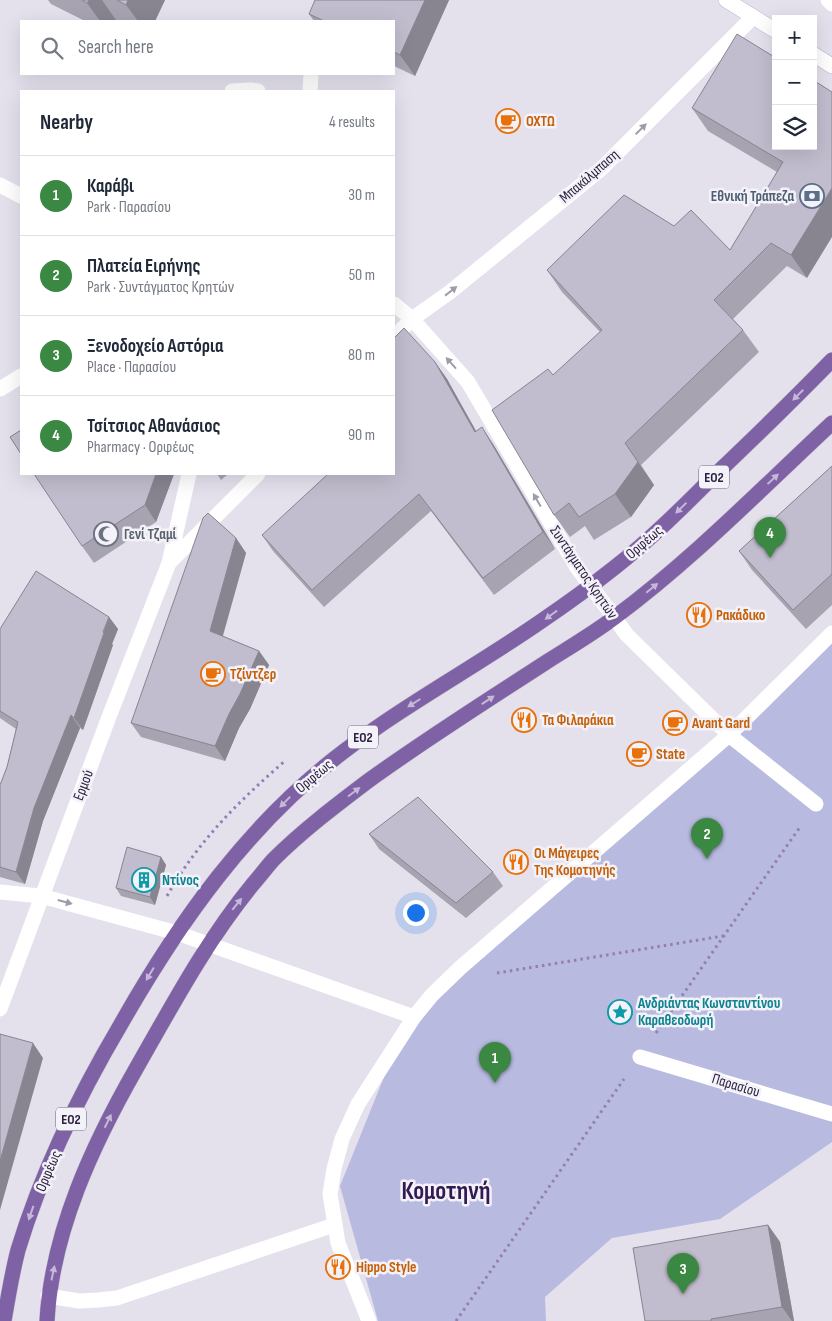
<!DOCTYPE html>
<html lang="en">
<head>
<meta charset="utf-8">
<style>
	body { margin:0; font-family:"Sofia Sans Condensed",sans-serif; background:#f6f6f7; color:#1f2937 }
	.controls { position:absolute; right:15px; top:15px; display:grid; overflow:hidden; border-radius:0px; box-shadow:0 5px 20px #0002 }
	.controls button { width:45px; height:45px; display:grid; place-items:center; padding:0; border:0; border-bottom:1px solid #e0e1e3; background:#fff; color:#1f2937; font:25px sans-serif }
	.you { position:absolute; left:415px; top:912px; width:18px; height:18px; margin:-12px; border:4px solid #fff; border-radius:50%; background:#1a73e8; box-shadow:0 0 0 8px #1a73e833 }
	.badge { display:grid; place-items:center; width:32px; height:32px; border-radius:50%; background:#3a8842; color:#fff; font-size:16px; font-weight:700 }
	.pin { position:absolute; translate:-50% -41px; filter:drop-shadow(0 1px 2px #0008) }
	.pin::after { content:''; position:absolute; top:26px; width:18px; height:15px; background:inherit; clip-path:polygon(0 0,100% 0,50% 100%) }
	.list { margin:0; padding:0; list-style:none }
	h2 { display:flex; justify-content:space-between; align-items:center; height:65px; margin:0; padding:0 20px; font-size:21px }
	h2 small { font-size:16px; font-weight:400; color:#747a83 }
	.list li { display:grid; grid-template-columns:32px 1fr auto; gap:15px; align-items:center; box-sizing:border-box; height:80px; padding:0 20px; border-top:1px solid #e0e1e3 }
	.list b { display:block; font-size:19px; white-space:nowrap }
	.list p { margin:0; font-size:16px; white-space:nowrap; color:#747a83 }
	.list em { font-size:16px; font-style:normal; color:#747a83 }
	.icon { flex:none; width:28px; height:28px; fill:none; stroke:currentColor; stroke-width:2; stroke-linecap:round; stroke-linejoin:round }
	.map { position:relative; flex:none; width:832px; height:1321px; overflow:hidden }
	.search { position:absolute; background:#fff; box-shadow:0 5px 20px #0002; left:20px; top:20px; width:375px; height:55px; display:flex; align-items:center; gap:12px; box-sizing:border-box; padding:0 18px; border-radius:0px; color:#747a83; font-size:19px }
	.panel { position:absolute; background:#fff; box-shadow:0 5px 20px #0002; left:20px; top:90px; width:375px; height:385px; border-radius:0px }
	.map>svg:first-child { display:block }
	.green { fill:#b8bae0 }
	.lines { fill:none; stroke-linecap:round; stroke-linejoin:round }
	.secondary-casing { stroke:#bcb3ce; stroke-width:16 }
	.primary-casing { stroke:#c0bcc5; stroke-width:16 }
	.path { stroke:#937fb3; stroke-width:3; stroke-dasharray:2.5 4; stroke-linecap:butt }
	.lane { stroke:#fff; stroke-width:15 }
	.street { stroke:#fff; stroke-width:15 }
	.secondary { stroke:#fff; stroke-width:15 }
	.primary { stroke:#7f62a6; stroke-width:15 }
	.wall { fill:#a7a3b1 }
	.shaded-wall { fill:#888490 }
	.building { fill:#c2bdce; stroke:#888490 }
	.oneway { fill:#a09ba9 }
	.oneway2 { fill:#c5b8d8 }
	.labels { text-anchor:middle; stroke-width:5; stroke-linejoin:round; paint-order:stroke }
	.shield { fill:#f3f2f9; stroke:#685f77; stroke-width:1 }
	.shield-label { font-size:14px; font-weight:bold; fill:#2d203f }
	.food-label { font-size:15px; font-weight:bold; fill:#c56008; stroke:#f3f2f9; text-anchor:start }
	.street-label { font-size:15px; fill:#2d203f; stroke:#f3f2f9 }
	.service-label { font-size:15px; font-weight:bold; fill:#4e5e75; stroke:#f3f2f9; text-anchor:end }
	.worship-label { font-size:15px; font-weight:bold; fill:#5b616d; stroke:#f3f2f9; text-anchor:start }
	.culture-label { font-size:15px; font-weight:bold; fill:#0d838f; stroke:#f3f2f9; text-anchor:start }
	.town-label { font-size:25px; font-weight:bold; fill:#331a53; stroke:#f3f2f9 }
</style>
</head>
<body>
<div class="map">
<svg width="832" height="1321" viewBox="0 0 832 1321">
	<rect width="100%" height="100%" fill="#e4e1ed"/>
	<!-- green -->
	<path class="green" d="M832,634V1142L720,1219L612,1238L545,1297L546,1321H378L340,1186L407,1020Z"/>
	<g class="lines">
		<defs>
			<g id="secondary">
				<path d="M726,0L776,31"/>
				<path d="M813,54L832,66"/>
			</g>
			<g id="primary">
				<path d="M4,1321C8,1297 12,1273 18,1250C42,1171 79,1095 121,1024C179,922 248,824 343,752C406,704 475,667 540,622C565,605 590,587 614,568C650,540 683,507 715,475C755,437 794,399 832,360"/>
				<path d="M47,1321C52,1231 93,1144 137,1067C173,1004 207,940 253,884C260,876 266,868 273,860C302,831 335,806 368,781C426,739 488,700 548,661C570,647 594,633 615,617C693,559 761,489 832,423"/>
			</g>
		</defs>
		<!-- secondary casing -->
		<use href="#secondary" class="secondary-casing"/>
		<!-- primary casing -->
		<use href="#primary" class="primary-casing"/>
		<!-- path -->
		<g class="path">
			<path d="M167,896C198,841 239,801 286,760"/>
			<path d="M497,973L723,936"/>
			<path d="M656,1033L800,827"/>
			<path d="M456,1321L624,1079"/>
		</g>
		<!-- lane -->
		<path class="lane" d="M828,0L832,4"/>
		<!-- street -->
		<g class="street">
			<path d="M232,91L251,90L258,91"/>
			<path d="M310,91L311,74"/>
			<path d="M0,185L21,196"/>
			<path d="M394,304L412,319L468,382L576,566L627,635L729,735L816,804"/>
			<path d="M394,337L412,319L450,292L601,169L753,17"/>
			<path d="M0,389L21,376"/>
			<path d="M169,563L189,474"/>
			<path d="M0,892L41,896L177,933L414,1017"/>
			<path d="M0,1009L107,722L169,563L258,474"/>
			<path d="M640,1057L832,1114"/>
			<path d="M48,1296L79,1301L98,1300L117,1298L334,1225"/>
			<path d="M369,1321L338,1243L330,1194L334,1169L342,1139L358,1104L414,1017L432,995L460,968L729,735L832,633"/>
		</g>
		<!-- secondary -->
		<use href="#secondary" class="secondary"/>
		<!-- primary -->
		<use href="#primary" class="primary"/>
	</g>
	<!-- wall -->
	<g class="wall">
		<path d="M48,0H165L155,21H119L116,20L115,21H85L51,4Z"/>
		<path d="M449,0L415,76L394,66V21H314L309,14Z"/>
		<path d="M692,108L813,146L807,278L787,266L733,319L743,330L759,352L641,465L654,485L631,517L594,540L585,526L570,537L554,515L553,375L600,332L562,292L547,270L674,226L730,250L777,172L708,131Z"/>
		<path d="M435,362L447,379L476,431L493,444L555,549L494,595L431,511L324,607L273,551L262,535L394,474Z"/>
		<path d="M832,466V605L806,629L752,570L739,551Z"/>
		<path d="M174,474L156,522L94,563L82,546Z"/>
		<path d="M217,474H228L221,480Z"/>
		<path d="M236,538L246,553L223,636L259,651L269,665L250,709L239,728L225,761L141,737L131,723Z"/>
		<path d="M109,617L118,629L112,644L113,645L83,730L80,728L43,821L25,884L0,877V785L7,767L16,729L0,718V629Z"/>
		<path d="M369,834L493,872L503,886L466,918L379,849Z"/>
		<path d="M161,857L166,865L155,905L121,896L116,888Z"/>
		<path d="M768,1225L780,1242L794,1321H645Z"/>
	</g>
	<!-- shaded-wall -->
	<g class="shaded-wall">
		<path d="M89,0H102L116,20L115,21H100L87,3Z"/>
		<path d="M128,0H165L155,21H138L126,5Z"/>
		<path d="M425,0H449L415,76L400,55Z"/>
		<path d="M832,188V237L807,278L791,255Z"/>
		<path d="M435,362L447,379L486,449L475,432Z"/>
		<path d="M482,427L493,444L555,549L543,532Z"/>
		<path d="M625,443L654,485L631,517L615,494Z"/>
		<path d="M156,474H174L156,522L145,505Z"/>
		<path d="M236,538L246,553L220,645L210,631Z"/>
		<path d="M109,617L118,629L112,644L113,645L83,730L74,718Z"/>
		<path d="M259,651L269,665L250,709L239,728L225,761L215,746L229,714Z"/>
		<path d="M71,715L80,728L43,821L25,884L16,872L34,808Z"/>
		<path d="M161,857L166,865L155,905L150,897Z"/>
		<path d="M33,1043L43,1058L0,1210V1161Z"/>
		<path d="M768,1225L780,1242L794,1321H792L782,1307Z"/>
	</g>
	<!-- building -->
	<g class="building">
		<path d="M82,0H89L87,3Z"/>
		<path d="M117,0H128L126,5Z"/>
		<path d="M315,0H425L400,55L394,52V21H324L309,14Z"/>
		<path d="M737,34L776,58V146H813V80L832,92V188L791,255L771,243L714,300L743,330L625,443L638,462L615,494L579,517L569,503L554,515L492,410L548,369L553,375L602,330L547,270L624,195L674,226L691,210L730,250L783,162L692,108Z"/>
		<path d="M404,328L435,362L475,432L482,427L543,532L483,578L419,494L312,590L262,535L328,474H394V338Z"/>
		<path d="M21,430V454L10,437Z"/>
		<path d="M832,466V574L793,610L739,551Z"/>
		<path d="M34,474H156L145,505L82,546Z"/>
		<path d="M208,513L236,538L210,631L259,651L240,694L229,714L215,746L131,723L203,518Z"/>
		<path d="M36,571L109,617L103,632L104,633L74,718L71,715L34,808L16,872L0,867V785L7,767L18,722L0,711V629Z"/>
		<path d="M418,797L493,872L456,903L369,834Z"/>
		<path d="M127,847L161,857L150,897L116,888Z"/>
		<path d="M0,1034L33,1043L0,1161Z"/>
		<path d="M768,1225L782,1307L711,1319V1321H645L633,1248Z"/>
	</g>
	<!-- one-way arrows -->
	<defs><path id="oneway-solid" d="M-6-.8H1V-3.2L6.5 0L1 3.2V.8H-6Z" transform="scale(1.25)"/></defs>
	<g class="oneway">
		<use href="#oneway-solid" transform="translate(641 129) rotate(-45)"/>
		<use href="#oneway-solid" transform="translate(451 291) rotate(-38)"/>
		<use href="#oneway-solid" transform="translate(451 363) rotate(-132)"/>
		<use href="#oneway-solid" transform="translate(537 500) rotate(-120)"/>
		<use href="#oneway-solid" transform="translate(65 902) rotate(15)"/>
	</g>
	<g class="oneway2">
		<use href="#oneway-solid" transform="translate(798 395) rotate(135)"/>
		<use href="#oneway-solid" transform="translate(773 479) rotate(-43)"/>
		<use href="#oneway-solid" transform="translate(681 508) rotate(136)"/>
		<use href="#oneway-solid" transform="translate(652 588) rotate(-39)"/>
		<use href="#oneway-solid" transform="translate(551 615) rotate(144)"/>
		<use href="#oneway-solid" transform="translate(488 700) rotate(-33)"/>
		<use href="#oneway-solid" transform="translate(414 703) rotate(148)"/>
		<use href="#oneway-solid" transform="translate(354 792) rotate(-37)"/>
		<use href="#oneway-solid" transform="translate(285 802) rotate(134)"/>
		<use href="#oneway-solid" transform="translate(237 904) rotate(-51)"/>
		<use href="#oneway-solid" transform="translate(150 974) rotate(121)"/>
		<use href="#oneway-solid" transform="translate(108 1121) rotate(-64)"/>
		<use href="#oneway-solid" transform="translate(31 1213) rotate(109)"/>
		<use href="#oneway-solid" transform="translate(53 1273) rotate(-78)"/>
	</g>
	<!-- icons -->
	<defs>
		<symbol id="cafe-ring" viewBox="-11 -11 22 22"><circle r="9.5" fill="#f3f2f9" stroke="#e8710a" stroke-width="1.5"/><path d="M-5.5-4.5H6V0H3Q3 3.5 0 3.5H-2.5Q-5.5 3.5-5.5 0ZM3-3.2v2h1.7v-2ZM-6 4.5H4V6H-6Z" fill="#e8710a"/></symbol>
		<symbol id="bank-ring" viewBox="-11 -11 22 22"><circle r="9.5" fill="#f3f2f9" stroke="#5c6f8a" stroke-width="1.5"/><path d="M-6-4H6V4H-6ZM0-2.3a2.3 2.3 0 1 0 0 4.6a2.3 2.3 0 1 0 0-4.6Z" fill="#5c6f8a"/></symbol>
		<symbol id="mosque-ring" viewBox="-11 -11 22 22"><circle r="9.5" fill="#f3f2f9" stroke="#6b7280" stroke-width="1.5"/><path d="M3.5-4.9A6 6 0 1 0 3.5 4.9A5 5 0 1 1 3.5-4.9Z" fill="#6b7280"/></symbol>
		<symbol id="restaurant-ring" viewBox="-11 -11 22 22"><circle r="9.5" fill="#f3f2f9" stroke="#e8710a" stroke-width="1.5"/><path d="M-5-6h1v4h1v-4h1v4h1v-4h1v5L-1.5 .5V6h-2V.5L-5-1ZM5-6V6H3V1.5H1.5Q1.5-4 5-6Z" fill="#e8710a"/></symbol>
		<symbol id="building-ring" viewBox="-11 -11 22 22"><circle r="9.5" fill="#f3f2f9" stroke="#0f9aa8" stroke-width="1.5"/><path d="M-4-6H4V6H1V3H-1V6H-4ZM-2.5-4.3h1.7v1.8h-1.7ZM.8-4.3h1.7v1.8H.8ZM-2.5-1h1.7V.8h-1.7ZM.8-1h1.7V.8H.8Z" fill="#0f9aa8"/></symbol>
		<symbol id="sight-ring" viewBox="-11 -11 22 22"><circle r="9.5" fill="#f3f2f9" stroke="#0f9aa8" stroke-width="1.5"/><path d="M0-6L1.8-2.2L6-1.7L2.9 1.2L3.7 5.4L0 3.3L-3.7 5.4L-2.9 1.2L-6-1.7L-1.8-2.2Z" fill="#0f9aa8"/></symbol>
	</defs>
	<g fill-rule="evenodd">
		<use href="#cafe-ring" x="494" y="107" width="28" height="28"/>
		<use href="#bank-ring" x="798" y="182" width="28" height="28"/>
		<use href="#mosque-ring" x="92" y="520" width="28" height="28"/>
		<use href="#restaurant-ring" x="685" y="601" width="28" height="28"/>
		<use href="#cafe-ring" x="199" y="660" width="28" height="28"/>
		<use href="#restaurant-ring" x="510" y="706" width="28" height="28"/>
		<use href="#cafe-ring" x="661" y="709" width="28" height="28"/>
		<use href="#cafe-ring" x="625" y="740" width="28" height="28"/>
		<use href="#restaurant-ring" x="502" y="848" width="28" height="28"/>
		<use href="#building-ring" x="130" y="866" width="28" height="28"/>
		<use href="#sight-ring" x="606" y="998" width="28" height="28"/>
		<use href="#restaurant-ring" x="324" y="1253" width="28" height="28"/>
	</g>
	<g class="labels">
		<!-- shield labels -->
		<g class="shield">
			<rect x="699" y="465.5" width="30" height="23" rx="4"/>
			<rect x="348" y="725.5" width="30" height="23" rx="4"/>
			<rect x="56" y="1107.5" width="30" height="23" rx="4"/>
		</g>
		<g class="shield-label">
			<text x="714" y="482">ΕΟ2</text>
			<text x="363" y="742">ΕΟ2</text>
			<text x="71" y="1124">ΕΟ2</text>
		</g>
		<!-- food labels -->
		<g class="food-label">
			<text x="526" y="126">ΟΧΤΩ</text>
			<text x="716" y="620">Ρακάδικο</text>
			<text x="230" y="679">Τζίντζερ</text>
			<text x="542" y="725">Τα Φιλαράκια</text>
			<text x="692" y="728">Avant Gard</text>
			<text x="656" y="759">State</text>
			<text x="534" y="858">Οι Μάγειρες<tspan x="534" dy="17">Της Κομοτηνής</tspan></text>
			<text x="356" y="1272">Hippo Style</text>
		</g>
		<!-- street labels -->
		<g class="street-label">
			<text transform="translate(589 176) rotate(-41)" y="5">Μπακάλμπαση</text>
			<text transform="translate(644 542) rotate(-41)" y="5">Ορφέως</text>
			<text transform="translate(584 572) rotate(56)" y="5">Συντάγματος Κρητών</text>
			<text transform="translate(314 776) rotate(-40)" y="5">Ορφέως</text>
			<text transform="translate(83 785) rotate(-69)" y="5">Ερμού</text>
			<text transform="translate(736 1085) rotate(17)" y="5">Παρασίου</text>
			<text transform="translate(48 1171) rotate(-67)" y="5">Ορφέως</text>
		</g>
		<!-- service labels -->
		<g class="service-label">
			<text x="794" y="201">Εθνική Τράπεζα</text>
		</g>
		<!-- worship labels -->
		<g class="worship-label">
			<text x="124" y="539">Γενί Τζαμί</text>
		</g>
		<!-- culture labels -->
		<g class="culture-label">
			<text x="162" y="885">Ντίνος</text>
			<text x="638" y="1008">Ανδριάντας Κωνσταντίνου<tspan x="638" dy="17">Καραθεοδωρή</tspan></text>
		</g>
		<!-- town labels -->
		<g class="town-label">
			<text x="446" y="1199">Κομοτηνή</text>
		</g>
	</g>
</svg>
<div class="controls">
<button>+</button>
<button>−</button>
<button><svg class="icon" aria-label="layers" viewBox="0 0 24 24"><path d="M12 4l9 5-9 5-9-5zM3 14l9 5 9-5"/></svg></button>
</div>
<div class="you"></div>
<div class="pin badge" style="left:495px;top:1083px">1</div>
<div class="pin badge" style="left:707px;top:859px">2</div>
<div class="pin badge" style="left:683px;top:1294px">3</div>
<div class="pin badge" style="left:770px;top:558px">4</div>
<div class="search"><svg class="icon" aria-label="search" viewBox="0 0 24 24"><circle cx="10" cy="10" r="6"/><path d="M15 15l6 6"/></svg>Search here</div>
<section class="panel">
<h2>Nearby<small>4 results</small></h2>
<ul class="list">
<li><span class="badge">1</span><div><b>Καράβι</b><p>Park · Παρασίου</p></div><em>30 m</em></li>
<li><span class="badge">2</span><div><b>Πλατεία Ειρήνης</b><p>Park · Συντάγματος Κρητών</p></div><em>50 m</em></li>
<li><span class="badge">3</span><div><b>Ξενοδοχείο Αστόρια</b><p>Place · Παρασίου</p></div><em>80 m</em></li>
<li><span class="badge">4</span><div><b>Τσίτσιος Αθανάσιος</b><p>Pharmacy · Ορφέως</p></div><em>90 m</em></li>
</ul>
</section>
</div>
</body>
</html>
